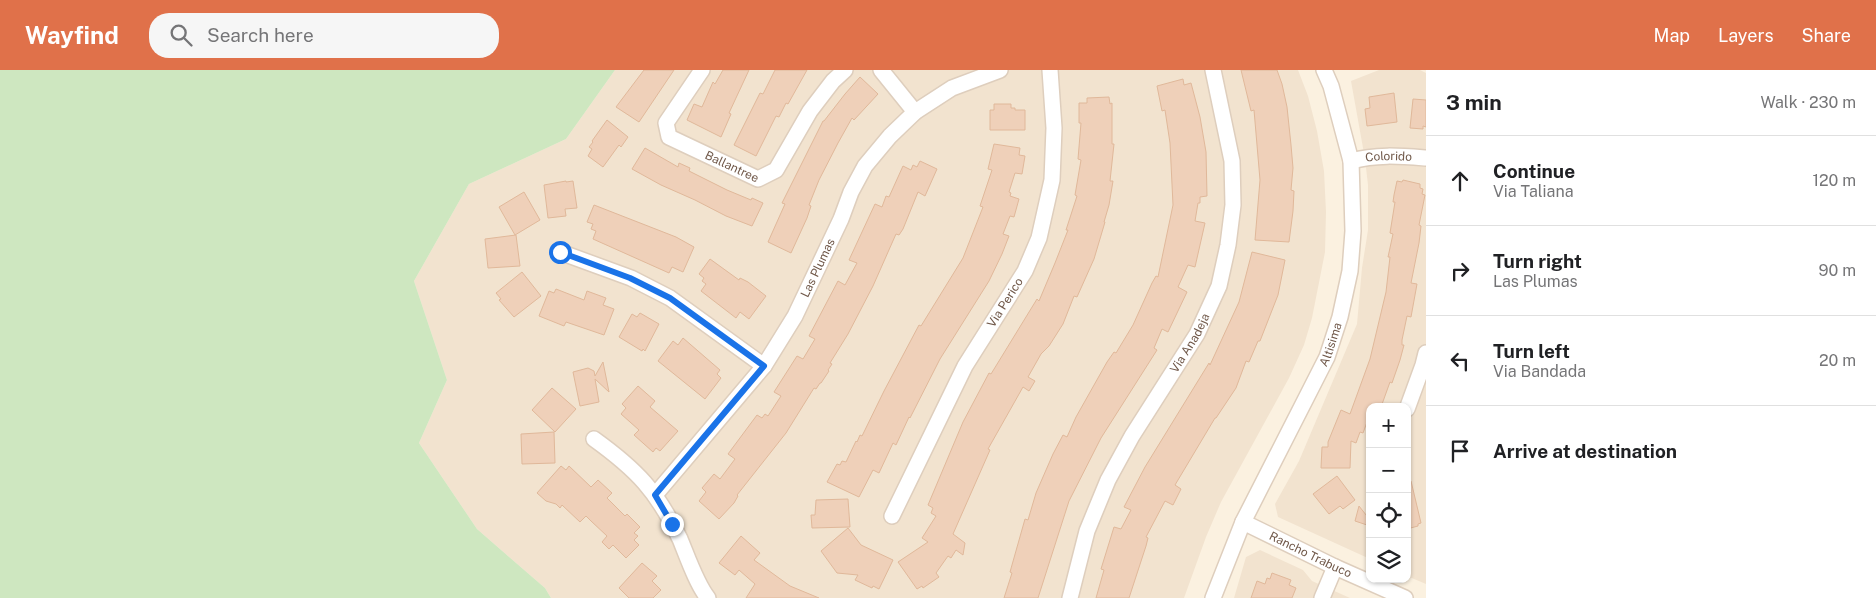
<!DOCTYPE html>
<html lang="en">
<head>
<meta charset="utf-8">
<style>
	body { margin:0; font-family:"Public Sans",sans-serif; background:#f6f6f6; color:#202124 }
	.controls { position:absolute; right:15px; bottom:15px; display:grid; overflow:hidden; border-radius:10px; box-shadow:0 1px 4px #0004 }
	.controls button { width:45px; height:45px; display:grid; place-items:center; padding:0; border:0; border-bottom:1px solid #e0e0e0; background:#fff; color:#202124; font:25px sans-serif }
	.stop { position:absolute; width:15px; height:15px; margin:-11px; border:4px solid #1a73e8; border-radius:50%; background:#fff }
	.stop.end { background:#1a73e8; border-color:#fff; box-shadow:0 1px 5px #0008 }
	.list { margin:0; padding:0; list-style:none }
	h2 { display:flex; justify-content:space-between; align-items:center; height:65px; margin:0; padding:0 20px; font-size:21px }
	h2 small { font-size:16px; font-weight:400; color:#757577 }
	.list li { display:grid; grid-template-columns:32px 1fr auto; gap:15px; align-items:center; box-sizing:border-box; height:90px; padding:0 20px; border-top:1px solid #e0e0e0 }
	.list b { display:block; font-size:19px; white-space:nowrap }
	.list p { margin:0; font-size:16px; white-space:nowrap; color:#757577 }
	.list em { font-size:16px; font-style:normal; color:#757577 }
	.icon { flex:none; width:28px; height:28px; fill:none; stroke:currentColor; stroke-width:2; stroke-linecap:round; stroke-linejoin:round }
	.map { position:relative; flex:none; width:1426px; height:528px; overflow:hidden }
	header { display:flex; align-items:center; gap:30px; box-sizing:border-box; height:70px; padding:0 25px; background:#e0714a; color:#fff }
	header strong { font-size:24px }
	nav { display:flex; gap:28px; margin-inline-start:auto; font-size:18px }
	.search { width:350px; height:45px; background:#f6f6f6; display:flex; align-items:center; gap:12px; box-sizing:border-box; padding:0 18px; border-radius:20px; color:#757577; font-size:19px }
	main { display:flex }
	aside { flex:1; background:#fff }
	.map>svg:first-child { display:block }
	.residential { fill:#f2e3cf }
	.green { fill:#cee7c0 }
	.building { fill:#efd0b9; stroke:#e0b89a }
	.lines { fill:none; stroke-linecap:round; stroke-linejoin:round }
	.minor-casing { stroke:#decebd; stroke-width:18 }
	.minor { stroke:#fff; stroke-width:15 }
	.route { stroke:#1a73e8; stroke-width:6 }
	.labels { text-anchor:middle; stroke-width:5; stroke-linejoin:round; paint-order:stroke }
	.street-label { font-size:12px; fill:#705849; stroke:#fef5e6 }
</style>
</head>
<body>
<header>
<strong>Wayfind</strong>
<div class="search"><svg class="icon" aria-label="search" viewBox="0 0 24 24"><circle cx="10" cy="10" r="6"/><path d="M15 15l6 6"/></svg>Search here</div>
<nav><a>Map</a><a>Layers</a><a>Share</a></nav>
</header>
<main>
<div class="map">
<svg width="1426" height="528" viewBox="0 0 1426 528">
	<rect width="100%" height="100%" fill="#fbf1e0"/>
	<!-- residential -->
	<g class="residential">
		<path d="M615,0H1298L1308,26L1317,61L1324,101L1326,142L1325,182L1312,248L1304,275L1289,308L1221,432L1206,467L1184,528H551L545,518L477,459L419,373L447,310L414,211L469,114L566,69Z"/>
		<path d="M1379,0H1420L1426,3V514L1407,506V337H1370V489L1278,447L1275,434L1299,391L1357,254L1362,198L1368,160V115L1365,89L1351,11Z"/>
		<path d="M1260,480L1303,500L1312,511L1350,528H1234L1246,487Z"/>
	</g>
	<!-- green -->
	<path class="green" d="M0,0H615L566,69L469,114L414,211L447,310L419,373L477,459L545,518L551,528H0Z"/>
	<!-- building -->
	<g class="building">
		<path d="M644,0H674L639,52L616,37Z"/>
		<path d="M723,0H749L729,43L731,44L721,67L687,50L694,34L702,37L713,12L715,14Z"/>
		<path d="M775,0H807L788,34L786,33L779,47L776,46L756,86L734,75L760,23L763,24Z"/>
		<path d="M1241,0H1277L1282,14L1287,37L1291,75L1293,98L1291,120L1294,121L1293,141L1289,172L1255,170L1260,110L1254,40L1251,41Z"/>
		<path d="M860,7L878,24L854,50L852,48L838,73L819,110L809,135L811,136L807,148L791,183L768,172L785,134L782,133L823,51H824L845,24Z"/>
		<path d="M1183,9L1184,15L1191,13L1200,47L1206,82L1207,126L1200,127V133H1198L1195,151L1205,153L1195,197L1188,195L1178,217L1187,222L1168,262L1162,259L1154,278L1157,280L1101,368L1069,431L1038,528H1004L1012,503L1010,502L1025,449L1028,450L1036,423L1053,384L1063,365L1067,367L1076,347L1107,292L1114,282L1116,283L1133,255L1152,213L1156,206L1158,207L1173,135L1170,73L1165,40L1162,41L1157,16Z"/>
		<path d="M1394,23L1397,52L1367,56L1365,39L1370,38L1369,27Z"/>
		<path d="M1109,27L1110,34L1112,33V74H1114L1110,111H1113L1109,135L1104,152H1105L1094,189L1077,227L1074,226L1063,254L1049,276L1041,284L1028,307L1035,311L1029,321L1023,317L988,379L990,380L953,464L965,473L963,485L956,480L951,488L948,486L936,503L939,507L923,518L922,516L917,519L898,492L928,472L922,468L936,446L931,443L933,438L928,435L963,352L989,303L991,304L1037,229L1039,231L1055,193L1068,160H1066L1077,126L1075,125L1081,90L1078,89L1081,53H1079V33H1087V28Z"/>
		<path d="M1413,29L1426,30V57L1423,56V59L1410,58Z"/>
		<path d="M994,34H1011V38H1015V40H1025V60H990V40H994Z"/>
		<path d="M607,50L628,67L621,77L619,75L603,97L588,86L592,79L589,77L593,72L592,71Z"/>
		<path d="M994,74L1020,78L1019,85L1025,86L1022,104L1015,103L1009,122L1011,123L1010,126L1019,129L1014,147L1010,146L1003,164L1009,166L1002,184L989,211L940,289L910,348L909,347L896,375L893,373L879,403L873,400L859,427L827,412L837,394L840,395L842,391L846,392L856,371L857,372L860,365L862,366L884,321L919,255L921,256L963,188L983,137L980,136L992,100L988,99Z"/>
		<path d="M645,78L678,97L679,93L690,98L689,101L727,120L751,130L752,128L763,133L752,156L726,146L695,130L661,115L632,99Z"/>
		<path d="M920,91L937,99L925,126L918,122L903,159L899,165L896,164L873,216L848,264L830,293L832,294L828,300L829,301L821,313H820L816,319L814,318L786,363L737,425L738,426L734,433L719,449L699,431L706,422L702,418L714,404L720,409L735,389L728,384L757,345L762,348L765,344L768,346L781,326L774,322L797,286L803,289L815,269L809,266L838,211L845,215L857,193L849,190L875,134L882,137L886,126L889,127L903,96L911,100L913,95L917,97Z"/>
		<path d="M1403,110L1420,114V118L1423,119L1422,124L1425,125L1419,155L1421,156L1419,173L1411,213L1417,214L1411,247L1407,246L1402,270V275H1404L1400,290L1392,313L1390,312L1381,337H1370V344L1363,363L1360,362L1356,373L1351,371L1350,398H1321L1322,377H1328V372L1341,340L1350,344L1370,289L1386,222L1390,187H1388L1393,164L1390,163L1395,132H1393L1394,125L1397,111L1402,112Z"/>
		<path d="M566,111V112L573,111L577,138L565,139L566,146L548,148L544,115Z"/>
		<path d="M524,122L540,150L515,165L499,137Z"/>
		<path d="M594,135L676,167L694,177L683,202L672,197L669,203L593,169L596,161L591,159L593,154L587,152Z"/>
		<path d="M516,165L520,196L488,198L485,169Z"/>
		<path d="M1252,182L1285,190L1278,225L1260,271H1258L1249,292L1246,291L1236,318L1216,348H1215L1175,415L1181,419L1173,435L1165,431L1146,467L1148,468L1146,476L1129,528H1096L1104,500L1101,499L1114,457L1121,459L1131,440L1124,437L1145,397L1209,293L1210,295L1239,232Z"/>
		<path d="M710,189L739,210L740,208L748,212L766,226L749,249L740,242L736,248L701,221L706,214L702,211L704,208L699,204Z"/>
		<path d="M522,202L541,226L514,247L499,230L501,229L496,223Z"/>
		<path d="M556,219L584,230L587,221L606,228L603,235L614,239L604,265L566,252L564,256L539,246L549,221L554,223Z"/>
		<path d="M640,243L659,254L645,281L643,279L642,281L619,267L632,244L637,247Z"/>
		<path d="M683,268L720,300L717,304L721,308L705,329L658,291L673,271L678,275Z"/>
		<path d="M603,292L609,322L595,309L599,332L580,336L573,302L588,298L594,301L595,306Z"/>
		<path d="M638,316L655,331L650,337L678,361L660,381L656,378L653,382L634,365L639,360L621,344L626,338L622,334Z"/>
		<path d="M552,318L576,339L555,362L532,340Z"/>
		<path d="M554,362L555,393L522,394L521,364Z"/>
		<path d="M561,396L566,400L569,396L591,417L598,410L612,423L607,428L625,446L627,444L640,457L634,463L638,466L634,470L639,475L626,488L613,475L609,479L602,472L607,466L591,451L586,446L580,452L562,435L560,438L556,434L546,431L537,423Z"/>
		<path d="M1337,406L1355,430L1343,439L1340,436L1329,444L1313,424Z"/>
		<path d="M1411,411L1421,453L1418,454V456L1407,459V412Z"/>
		<path d="M848,429L850,457L812,458L811,445H815L816,430Z"/>
		<path d="M1359,436L1370,450V456L1355,451Z"/>
		<path d="M848,458L861,475L893,490L879,519L873,516L872,518L855,510L858,505L837,503L821,481Z"/>
		<path d="M741,466L760,483L754,490L790,516L819,528H746L755,514L739,500L735,505L719,493Z"/>
		<path d="M642,493L657,506L652,511L661,520L653,528H629L619,518Z"/>
		<path d="M1272,503L1291,510L1289,515L1296,518L1292,528H1251L1257,511L1265,514L1267,508L1270,509Z"/>
	</g>
	<g class="lines">
		<defs>
			<g id="minor">
				<path id="s1" d="M702,0L666,53L669,67L758,109L776,100L810,41L833,11L845,0"/>
				<path d="M881,0L915,42"/>
				<path id="s2" d="M1351,91C1376,84 1400,86 1426,88"/>
				<path d="M560,182L631,208L670,228L764,296"/>
				<path d="M1407,339L1423,295L1426,283"/>
				<path d="M594,369C637,400 657,421 680,469C687,486 697,515 708,528"/>
				<path id="s3" d="M655,425L764,296L795,246L841,149L851,122L865,96L890,66L915,42L952,18L1000,0"/>
				<path id="s4" d="M892,446L965,296L1025,201L1039,168L1052,110L1054,58L1050,0"/>
				<path id="s5" d="M1243,452L1335,497L1405,528"/>
				<path id="s6" d="M1070,528L1087,461L1108,410L1132,366L1197,264L1219,216L1228,175L1233,135L1232,91L1213,0"/>
				<path id="s7" d="M1213,528L1243,452L1327,287L1340,247L1350,201L1353,161L1351,91L1331,16L1324,0"/>
				<path d="M1322,528L1335,497"/>
			</g>
		</defs>
		<!-- minor casing -->
		<use href="#minor" class="minor-casing"/>
		<!-- minor -->
		<use href="#minor" class="minor"/>
	</g>
	<g class="lines">
		<!-- route -->
		<path class="route" d="M560,182L630,208L670,228L764,296L655,425L672,454"/>
	</g>
	<g class="labels">
		<!-- street labels -->
		<g class="street-label">
			<text dy="4" stroke="none"><textPath href="#s2" startOffset="38">Colorido</textPath></text>
			<text dy="4" stroke="none"><textPath href="#s1" startOffset="148">Ballantree</textPath></text>
			<text dy="4" stroke="none"><textPath href="#s3" startOffset="281">Las Plumas</textPath></text>
			<text dy="4" stroke="none"><textPath href="#s4" startOffset="242">Via Perico</textPath></text>
			<text dy="4" stroke="none"><textPath href="#s6" startOffset="284">Via Anadeja</textPath></text>
			<text dy="4" stroke="none"><textPath href="#s7" startOffset="280">Altisima</textPath></text>
			<text dy="4" stroke="none"><textPath href="#s5" startOffset="75">Rancho Trabuco</textPath></text>
		</g>
	</g>
</svg>
<div class="controls">
<button>+</button>
<button>−</button>
<button><svg class="icon" aria-label="locate" viewBox="0 0 24 24"><circle cx="12" cy="12" r="6"/><path d="M12 2v4M12 18v4M2 12h4M18 12h4"/></svg></button>
<button><svg class="icon" aria-label="layers" viewBox="0 0 24 24"><path d="M12 4l9 5-9 5-9-5zM3 14l9 5 9-5"/></svg></button>
</div>
<div class="stop" style="left:560px;top:182px"></div>
<div class="stop end" style="left:672px;top:454px"></div>
</div>
<aside>
<h2>3 min<small>Walk · 230 m</small></h2>
<ul class="list">
<li><svg class="icon" aria-label="ahead" viewBox="0 0 24 24"><path d="M12 20V5M6 11l6-6 6 6"/></svg><div><b>Continue</b><p>Via Taliana</p></div><em>120 m</em></li>
<li><svg class="icon" aria-label="right" viewBox="0 0 24 24"><path d="M7 20v-9h11M14 6l5 5-5 5"/></svg><div><b>Turn right</b><p>Las Plumas</p></div><em>90 m</em></li>
<li><svg class="icon" aria-label="left" viewBox="0 0 24 24"><path d="M17 20v-9H6M10 6l-5 5 5 5"/></svg><div><b>Turn left</b><p>Via Bandada</p></div><em>20 m</em></li>
<li><svg class="icon" aria-label="arrive" viewBox="0 0 24 24"><path d="M6 21V4h12l-3 4 3 4H6"/></svg><div><b>Arrive at destination</b></div></li>
</ul>
</aside>
</main>
</body>
</html>
